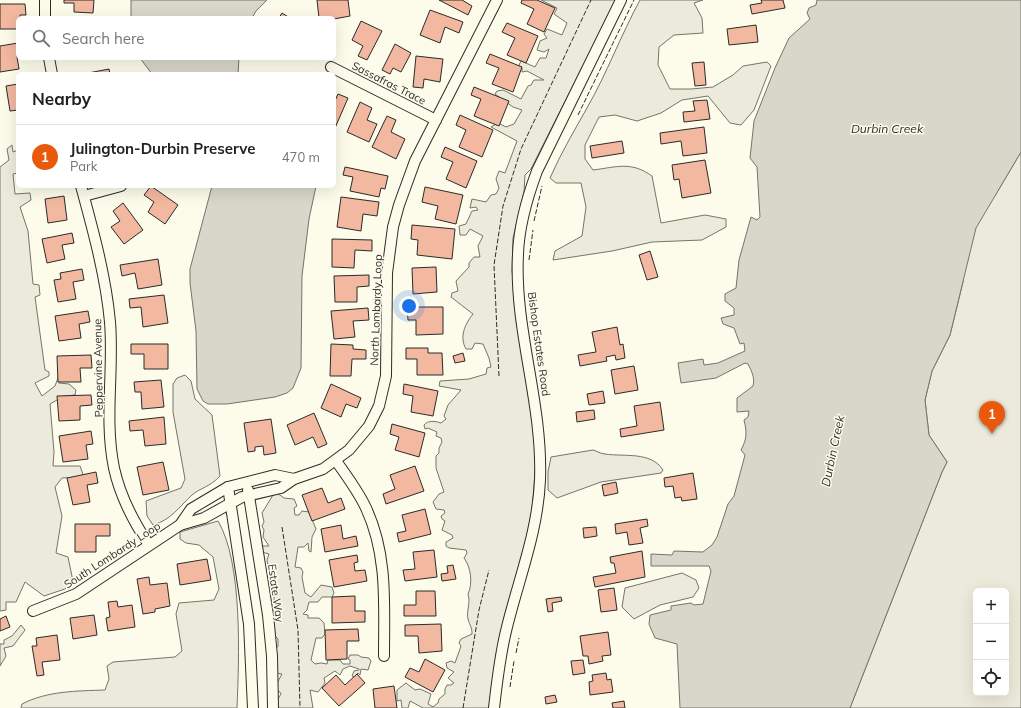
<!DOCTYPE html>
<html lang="en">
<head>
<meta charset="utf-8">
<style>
	body { margin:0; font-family:Mulish,sans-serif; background:#f2f2f2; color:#202124 }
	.controls { position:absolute; right:12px; bottom:12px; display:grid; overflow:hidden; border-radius:6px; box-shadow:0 4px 16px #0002 }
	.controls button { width:36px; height:36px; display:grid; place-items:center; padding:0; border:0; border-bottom:1px solid #e0e0e0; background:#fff; color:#202124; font:20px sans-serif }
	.you { position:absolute; left:409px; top:306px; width:14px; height:14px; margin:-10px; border:3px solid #fff; border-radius:50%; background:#1a73e8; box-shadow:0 0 0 6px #1a73e833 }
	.badge { display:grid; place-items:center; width:26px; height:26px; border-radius:50%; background:#ea580c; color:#fff; font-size:13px; font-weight:700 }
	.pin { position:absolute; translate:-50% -33px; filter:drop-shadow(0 1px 2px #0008) }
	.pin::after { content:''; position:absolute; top:21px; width:14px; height:12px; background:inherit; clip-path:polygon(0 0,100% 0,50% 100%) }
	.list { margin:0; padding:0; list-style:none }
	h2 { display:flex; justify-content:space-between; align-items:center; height:52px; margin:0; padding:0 16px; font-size:17px }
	h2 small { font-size:13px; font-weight:400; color:#757577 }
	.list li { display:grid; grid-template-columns:26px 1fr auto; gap:12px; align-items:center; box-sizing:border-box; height:64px; padding:0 16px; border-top:1px solid #e0e0e0 }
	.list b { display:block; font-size:15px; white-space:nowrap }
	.list p { margin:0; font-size:13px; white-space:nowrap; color:#757577 }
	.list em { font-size:13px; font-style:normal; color:#757577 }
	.icon { flex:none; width:22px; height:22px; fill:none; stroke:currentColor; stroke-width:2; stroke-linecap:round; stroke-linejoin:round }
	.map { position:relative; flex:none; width:1021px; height:708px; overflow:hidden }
	.search { position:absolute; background:#fff; box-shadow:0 4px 16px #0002; left:16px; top:16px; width:320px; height:44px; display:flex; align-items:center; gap:10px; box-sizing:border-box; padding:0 14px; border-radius:6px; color:#757577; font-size:15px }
	.panel { position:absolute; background:#fff; box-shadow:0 4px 16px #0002; left:16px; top:72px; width:320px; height:116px; border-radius:6px }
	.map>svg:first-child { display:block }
	.green { fill:#ecebdb; stroke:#74746e; fill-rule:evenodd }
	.water { fill:#d8d7c9; stroke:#74746e }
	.building { fill:#f2b8a0; stroke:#2b2b2b }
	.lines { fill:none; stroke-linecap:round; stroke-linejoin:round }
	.minor-casing { stroke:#2b2b2b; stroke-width:12 }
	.minor { stroke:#fdfbea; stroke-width:10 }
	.fence { stroke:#2b2b2b; stroke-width:1; stroke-dasharray:5 2; stroke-linecap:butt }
	.labels { text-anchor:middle; stroke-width:3; stroke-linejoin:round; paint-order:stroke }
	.street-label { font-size:11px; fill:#2b2b2b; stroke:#fdfbea }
	.water-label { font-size:12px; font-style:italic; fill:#2b2b2b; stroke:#fdfbea }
</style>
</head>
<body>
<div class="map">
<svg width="1021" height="708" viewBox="0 0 1021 708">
	<rect width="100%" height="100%" fill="#fdfbea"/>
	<!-- green -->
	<g class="green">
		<path d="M541,0H616L531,169L525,175L524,192L513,238L512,271L518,323L532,411L536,460L532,510L525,547L496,655L489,708H423L410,701L408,708H402L401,700L397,701V690L406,683L415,690L420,689L431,694L428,704L433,707L438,703L439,699L445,694V689L447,685H451L454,683L448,678L454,672L447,668L446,663L451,661L455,663L461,646L459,643L461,639L472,634C472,627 470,626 468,619C466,612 471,602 468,594C473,584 471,567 464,558L467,553L466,550L449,548L446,546V542L453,538L452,535L442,530L445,521L442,519L441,516L445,513L444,510L436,509L433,502L439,494L444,492L436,468V456L439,453V448L442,442L441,438L436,436L437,432L428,428L425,429L424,425C428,420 435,421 441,423L446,419L444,416L448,405L461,390L439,386L440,381L469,379L486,374L487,368L491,367L489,358L483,344L475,343L472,349H466C459,337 465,324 473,314L451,297L452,293L458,291L456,281L469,267V263L474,257H480L478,246L483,236L470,229L466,235H460L459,226L466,224L472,211L478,210L476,207L470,208L472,199L486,202L491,195L496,194L499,188L496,179L499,171L505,173L517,141L491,127L498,123L506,127L514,124L522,110L513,107L495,94L497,91L503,90L521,99L528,86L531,85L534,80H544L527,71L522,72V68L519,65L521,61L535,67L540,58H546L549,49L544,52L537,50L540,41L547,38L544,34L547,29L562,35L567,23L554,14L557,8Z"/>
		<path d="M640,0H703L694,3L702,18L703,33L674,35L659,47L658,65L670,89H691L713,87L733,75L743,66L767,62L771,66L754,110L741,125L730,123L708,96L682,100L661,113L637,121L615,115L599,117L585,145V159L593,170C617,167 631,161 652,176L661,223L705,215L726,219V227L702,240L652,242L612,251L553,260L555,251L582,236L586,207L581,183H556L550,178C561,153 574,131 587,108C607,73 621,35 640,0Z"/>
		<path d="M12,145L13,152L18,150V173L13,174L15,194L30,193L31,200L20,207L28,231L33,284L39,285L40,295L35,297L45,370L49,372V376L35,383L42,396L55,386L58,378L59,383L69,384L76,390L75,395L64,396L50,404L54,452L53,466H80L84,477L62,478L55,487L62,516L56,553L68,557L73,581L65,589L44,596L25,582L16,602H6V610L0,611V167L9,160L7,149Z"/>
		<path d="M1021,152V708H850L942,472L947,462L929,435L925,400L932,371L950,335L963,282L959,240L996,194ZM976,591H1006V693H976Z"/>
		<path d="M185,375L191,381L195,399L212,415L220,476C210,487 200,488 192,495C179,507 171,520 153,525L147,516L146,501L181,488L185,479L173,412V384L177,378Z"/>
		<path d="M593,450C597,451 601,454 605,454C624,457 651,451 663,470L661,473L601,482L557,498L548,490V472L551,457Z"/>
		<path d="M277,493L284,498L294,499L297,506L294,508L295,515H299L302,511L309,512L316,529L312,537L311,552L309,551L308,543L304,547H298L295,567L301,568L303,572L302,577L305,593L311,597L321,585L332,587L334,593L332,597H322L318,602H309L307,610L303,614L308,615V618H319L324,623L325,634L322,638H316L311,660L315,664L321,663L327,664L328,660H340L343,664H350V660L348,659L350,655H358L361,657L369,658L371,661L368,670L361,669L360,675L358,673L354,677L352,676L354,671L359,670V669L350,666L343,669L340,675L335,671L324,678L325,683L318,692L310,690L313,708H276V702L281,694L280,692L277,691L276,685L282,674L276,673L277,656L275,650L278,646V639L274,635L272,611L276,612L278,609L274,602V595L269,594L268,586L273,588L275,586L273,576L269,571L267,560L269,554L262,552L261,546H269L263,537L264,530L262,526L264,522L262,513L273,495Z"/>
		<path d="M218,521C243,563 239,659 237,708H21L22,704C47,691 76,691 105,690L109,679L107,666L113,662L175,657L182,651L176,614L179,603L214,600L219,589L213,557L199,545L186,543L180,539V532Z"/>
		<path d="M682,573L696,580L699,588L693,597L660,605L634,619L622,607L625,588Z"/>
		<path d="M21,625L25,630L13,646L4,648L6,656L0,666V644H4V640L12,636Z"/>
	</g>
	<!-- water -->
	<g class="water">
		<path d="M131,0H267L256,11L252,18H131Z"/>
		<path d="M817,0H1021V152L976,228L950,335L932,371L925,400L929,435L947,462L942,472L850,708H680L677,644L655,638L649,624L650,615L671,610V606L691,603L694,605L703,604L711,571L709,566H651V554L672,555L674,551L703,552L712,545L717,537L728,504L734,496L745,455L741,450C747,439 747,432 744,420L748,417L749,411L737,412V398L753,386C755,378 752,372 748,364L745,363L716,378L681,383L678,363L703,359L704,365L718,363L745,351L744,343L740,344L734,328L723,324L721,318L734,315V308L725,301V294L736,288L739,260L751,217L757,220L760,217L757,167L750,158L754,121L775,68L789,38L810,19L807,13L809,8L816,5Z"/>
		<path d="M140,58H239L238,74H152Z"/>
		<path d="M212,186H316L309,219L302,276L301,368L293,388L287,393L275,397L227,404H208L203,401L197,389L196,331L190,283V269Z"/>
	</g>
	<!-- building -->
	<g class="building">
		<path d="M64,0H94L93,13L74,12V3H64Z"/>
		<path d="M317,0H348L350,16L334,19L319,18Z"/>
		<path d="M439,0H462L472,6L468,15Z"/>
		<path d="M522,0H537L555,8L544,32L527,24L534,9L521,3Z"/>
		<path d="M761,0H783L785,8L752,14L750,5L762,3Z"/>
		<path d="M0,4H25L26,15H20V18H18V29H0Z"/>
		<path d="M430,10L463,22L459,33L445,27L440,43L420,35Z"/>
		<path d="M282,13L290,18H279Z"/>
		<path d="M361,21L382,31L367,60L358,56L363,46L352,40Z"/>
		<path d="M507,23L538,36L526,63L507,55L515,38L502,32Z"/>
		<path d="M756,25L758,42L729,45L727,29Z"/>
		<path d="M18,43L17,57L19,69L0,72V46Z"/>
		<path d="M395,44L411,53L401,72L393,68L390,74L382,70Z"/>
		<path d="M490,54L522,67L513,92L492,84L499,68L486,63Z"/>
		<path d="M416,56L443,59L440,82L424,79L423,88L413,87Z"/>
		<path d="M704,62L706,85L695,86L692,63Z"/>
		<path d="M109,69L110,74H83Z"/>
		<path d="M18,84V110L10,111L6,86Z"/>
		<path d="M474,87L509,101L499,126L474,116L481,99L471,95Z"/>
		<path d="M338,94L348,98L335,128L334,103Z"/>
		<path d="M707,100L710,119L684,122L683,112L695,111L693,101Z"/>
		<path d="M360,102L372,108L367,120L377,124L369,142L347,132Z"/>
		<path d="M460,115L493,130L482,157L459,147L466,130L456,125Z"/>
		<path d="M387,116L396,120L391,132L405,139L396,159L372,147Z"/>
		<path d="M704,127L707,153L683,156L681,141L661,144L660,133Z"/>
		<path d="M622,141L624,153L592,158L590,146Z"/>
		<path d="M445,147L477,161L466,188L446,179L453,162L441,157Z"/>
		<path d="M705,160L711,193L682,198L679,179L674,180L672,165Z"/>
		<path d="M345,167L388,176L385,189L381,188L379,197L350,191L353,177L343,175Z"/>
		<path d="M151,186L178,205L165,224L148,212L154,202L144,195Z"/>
		<path d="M425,187L463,195L456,224L435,219L438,206L422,202Z"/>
		<path d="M64,196L67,220L48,223L45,199Z"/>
		<path d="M341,197L379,202L377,216L363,214L361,231L337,227Z"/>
		<path d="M123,203L143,230L124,244L111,227L120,221L113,211Z"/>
		<path d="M412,225L455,229L452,259L417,255L418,240L411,239Z"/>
		<path d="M72,233L74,243L62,245L65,259L47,263L42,239Z"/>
		<path d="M332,239L372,240V251L355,250L354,268L332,267Z"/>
		<path d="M650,251L658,277L647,280L639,255Z"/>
		<path d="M158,259L162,285L138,289L135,273L122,276L120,265Z"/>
		<path d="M436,267L437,292L413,294L412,268Z"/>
		<path d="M82,269L84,280L73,282L76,299L58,302L54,280L61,279L60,273Z"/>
		<path d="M369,275V286L357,287V302H335L334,276Z"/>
		<path d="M164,295L168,323L143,327L141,307L130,308L129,299Z"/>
		<path d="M407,307H443V334L416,335V320H408Z"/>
		<path d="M368,308L369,320L353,321L355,337L334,339L331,311Z"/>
		<path d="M88,311L90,322L79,324L81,338L59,341L55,316Z"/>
		<path d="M617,327L620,345L623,344L625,358L616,360L615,355L606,357L607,361L580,366L578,355L596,352L592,332Z"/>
		<path d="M131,344H168V369H144V354H131Z"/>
		<path d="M331,344L353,345V349L366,350V359H352L351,376H330Z"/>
		<path d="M406,348H428V353H442L443,375H417V359H406Z"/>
		<path d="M463,353L465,361L455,363L453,356Z"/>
		<path d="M91,355L92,368H80L81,382H58L57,356Z"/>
		<path d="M634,366L638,390L615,394L611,370Z"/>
		<path d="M161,380L164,407L142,409L141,392H135L134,382Z"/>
		<path d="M331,384L361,398L357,408L346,404L341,417L321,408Z"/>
		<path d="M404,384L438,391L433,416L411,412L413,396L403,394Z"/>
		<path d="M603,391L605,403L589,405L587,394Z"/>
		<path d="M91,395L92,405L80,406V420L59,421L57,396Z"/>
		<path d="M660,402L664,430L621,437L620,429L637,426L634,406Z"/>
		<path d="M594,410L595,419L577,422L576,412Z"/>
		<path d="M314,413L327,444L318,448L313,437L295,445L287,425Z"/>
		<path d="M164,417L166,444L145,446L143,430L130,431L129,421Z"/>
		<path d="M271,419L276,453L264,455L263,446L255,447V451L248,452L244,423Z"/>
		<path d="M392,424L425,433L419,457L395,450L399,437L390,434Z"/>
		<path d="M91,431L93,444L86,445L88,459L63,462L59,436Z"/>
		<path d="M163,462L169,490L143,495L137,467Z"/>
		<path d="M415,466L424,491L386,504L383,494L395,489L390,475Z"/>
		<path d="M96,472L98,483L87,485L90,502L73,505L67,478Z"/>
		<path d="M693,473L697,499L682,501L681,497L675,498L673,486L665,487L664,478Z"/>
		<path d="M616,482L618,493L604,496L602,485Z"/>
		<path d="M322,488L328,503L341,498L345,509L312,521L302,495Z"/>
		<path d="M425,509L431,534L399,542L397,533L406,531L402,515Z"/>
		<path d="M647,519L648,526L640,528L643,543L629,545L627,532L616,534L615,524Z"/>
		<path d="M75,524H110V536H96V552H75Z"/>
		<path d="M341,525L343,539L356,536L358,546L325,552L321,529Z"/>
		<path d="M596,527L597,536L584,538L583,528Z"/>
		<path d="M434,550L437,577L405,581L403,570L415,569L413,552Z"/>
		<path d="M642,551L645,577L595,587L593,577L616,573L614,563H611L610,557Z"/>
		<path d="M357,555L358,562L354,563L355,571L365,570L367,581L334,587L329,560Z"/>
		<path d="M207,559L211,580L180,585L177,564Z"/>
		<path d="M453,565L456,579L442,581L441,574L448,573L447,566Z"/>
		<path d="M149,577L150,585L167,583L170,606L155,609V612L143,614L137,579Z"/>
		<path d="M614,588L617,610L601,612L598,590Z"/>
		<path d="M416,591H435L436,616H404V605H416Z"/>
		<path d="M355,596V611H365V622L332,623V597Z"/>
		<path d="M561,597L562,601L552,603L553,611L548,612L546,599Z"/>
		<path d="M117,601L118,607L132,605L135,627L108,631L106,618L110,617L108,602Z"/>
		<path d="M94,615L97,635L73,639L70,618Z"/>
		<path d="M6,616L10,627L0,631V619Z"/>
		<path d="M441,624L442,651L419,653L418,636H405V625Z"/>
		<path d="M358,629L359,641H347V659L326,660L325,630Z"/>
		<path d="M608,632L611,655L602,656L603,661L589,664L588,656H583L580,636Z"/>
		<path d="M57,635L60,660L42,662L44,675L37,676L32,646H37L36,638Z"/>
		<path d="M425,659L445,670L433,692L405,677L410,668L419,672Z"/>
		<path d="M583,660L585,673L573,675L571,661Z"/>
		<path d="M606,673L607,680L611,679L613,692L590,695L589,682L593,681L592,675Z"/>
		<path d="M357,674L365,683L339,706L322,688L336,675L345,685Z"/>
		<path d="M394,686L397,708H375L373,689Z"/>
		<path d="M555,695L557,702L546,704L545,697Z"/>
		<path d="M624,701L625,708H613L612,703Z"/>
	</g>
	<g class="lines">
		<defs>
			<g id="minor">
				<path d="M45,0V18"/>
				<path d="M49,58L52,74"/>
				<path d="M331,67L436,120"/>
				<path d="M81,186C93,230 106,277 110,322C114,370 104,420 114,468C120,496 133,521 149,545"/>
				<path d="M84,196L121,186"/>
				<path d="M336,461C347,476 358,491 366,508C388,555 384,605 384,656"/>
				<path d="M228,487L249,624L253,708"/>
				<path d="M248,490L268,615L272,656L273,708"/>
				<path d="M180,525L204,518L242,497L281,488L294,479L323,469L349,450L369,426L379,406L386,376L387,273L393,227L399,205L415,161L497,0"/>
				<path d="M33,611L76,594L180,525L191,509L228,487L275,475L294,479"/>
				<path d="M494,708C497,681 500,654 507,627C519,578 538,531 540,480C543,403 514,330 518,254C519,225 527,198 537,171L621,0"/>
			</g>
		</defs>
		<!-- minor casing -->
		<use href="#minor" class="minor-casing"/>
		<!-- minor -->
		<use href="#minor" class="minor"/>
		<!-- fence -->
		<g class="fence">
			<path d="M578,115L634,0"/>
			<path d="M534,221L542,186"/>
			<path d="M529,260L533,230"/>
			<path d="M499,376L494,265L503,206L521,149L591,0"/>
			<path d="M282,527L298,630L300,708"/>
			<path d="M516,653L519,638"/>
			<path d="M510,687L514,661"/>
			<path d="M463,708L479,610L489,570"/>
		</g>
	</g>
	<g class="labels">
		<!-- street labels -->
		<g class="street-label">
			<text transform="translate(389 83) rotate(27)" y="4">Sassafras Trace</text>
			<text transform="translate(376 310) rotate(-88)" y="4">North Lombardy Loop</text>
			<text transform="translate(539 344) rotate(82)" y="4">Bishop Estates Road</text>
			<text transform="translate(98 368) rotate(-91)" y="4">Peppervine Avenue</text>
			<text transform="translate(112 555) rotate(-33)" y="4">South Lombardy Loop</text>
			<text transform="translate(276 593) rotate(82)" y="4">Estate Way</text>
		</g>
		<!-- water labels -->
		<g class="water-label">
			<text x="887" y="133">Durbin Creek</text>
			<text transform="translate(833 451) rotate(-78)" y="4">Durbin Creek</text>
		</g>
	</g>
</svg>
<div class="controls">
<button>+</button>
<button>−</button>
<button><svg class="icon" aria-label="locate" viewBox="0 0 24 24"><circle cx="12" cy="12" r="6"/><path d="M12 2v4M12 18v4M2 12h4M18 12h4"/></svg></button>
</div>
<div class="you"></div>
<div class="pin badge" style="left:992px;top:434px">1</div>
<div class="search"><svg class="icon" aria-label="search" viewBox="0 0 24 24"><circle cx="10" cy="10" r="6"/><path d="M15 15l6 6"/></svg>Search here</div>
<section class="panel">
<h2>Nearby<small></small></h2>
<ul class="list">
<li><span class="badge">1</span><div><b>Julington-Durbin Preserve</b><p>Park</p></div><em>470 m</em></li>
</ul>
</section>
</div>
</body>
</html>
